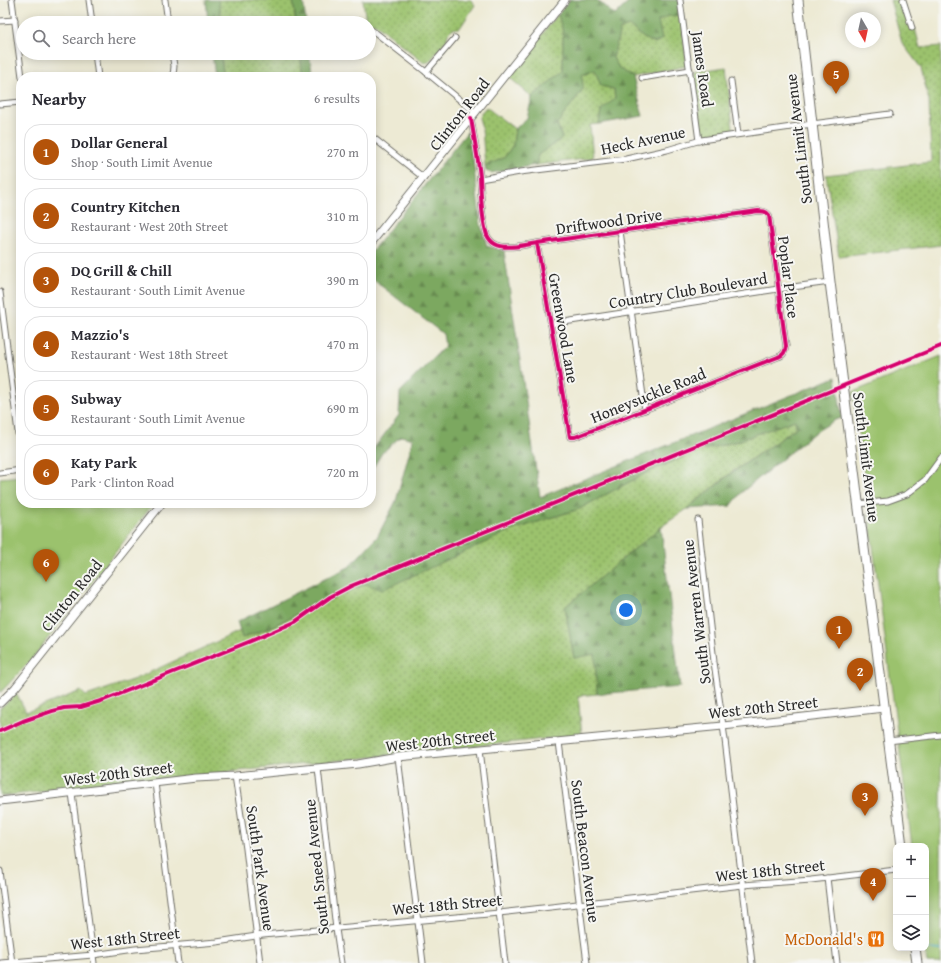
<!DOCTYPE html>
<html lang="en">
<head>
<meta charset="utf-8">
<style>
	body { margin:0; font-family:"Gentium Book Plus",serif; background:#f2f2f3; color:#2b2b33 }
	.controls { position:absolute; right:12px; bottom:12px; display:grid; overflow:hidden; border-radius:8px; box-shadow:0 2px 10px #0003 }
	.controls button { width:36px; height:36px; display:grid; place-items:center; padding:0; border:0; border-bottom:1px solid #e1e1e2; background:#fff; color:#2b2b33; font:20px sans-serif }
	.compass { position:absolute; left:845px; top:12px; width:36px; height:36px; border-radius:50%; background:#fff; box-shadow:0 2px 10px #0003; rotate:171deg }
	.you { position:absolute; left:626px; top:610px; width:14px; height:14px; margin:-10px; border:3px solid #fff; border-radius:50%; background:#1a73e8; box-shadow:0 0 0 6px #1a73e833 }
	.badge { display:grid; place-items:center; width:26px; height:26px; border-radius:50%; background:#b45309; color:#fff; font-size:13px; font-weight:700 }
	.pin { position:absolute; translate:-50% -33px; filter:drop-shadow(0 1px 2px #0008) }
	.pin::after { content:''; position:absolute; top:21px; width:14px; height:12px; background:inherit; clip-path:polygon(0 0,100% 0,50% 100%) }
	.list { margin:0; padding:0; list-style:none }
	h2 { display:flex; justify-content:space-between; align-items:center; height:52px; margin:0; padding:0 16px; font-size:17px }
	h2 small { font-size:13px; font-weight:400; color:#7c7c81 }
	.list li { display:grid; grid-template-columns:26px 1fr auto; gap:12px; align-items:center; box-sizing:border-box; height:56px; margin:0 8px 8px; padding:0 8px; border:1px solid #e1e1e2; border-radius:16px }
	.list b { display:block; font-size:15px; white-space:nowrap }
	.list p { margin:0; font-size:13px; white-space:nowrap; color:#7c7c81 }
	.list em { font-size:13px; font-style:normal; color:#7c7c81 }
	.icon { flex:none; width:22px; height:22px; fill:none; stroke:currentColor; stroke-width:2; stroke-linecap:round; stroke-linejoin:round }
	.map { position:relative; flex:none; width:941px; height:963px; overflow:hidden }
	.search { position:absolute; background:#fff; box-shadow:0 2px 10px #0003; left:16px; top:16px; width:360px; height:44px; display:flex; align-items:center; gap:10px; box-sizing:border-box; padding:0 14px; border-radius:22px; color:#7c7c81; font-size:15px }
	.panel { position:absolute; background:#fff; box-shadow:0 2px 10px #0003; left:16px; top:72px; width:360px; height:436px; border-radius:16px }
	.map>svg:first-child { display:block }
	.grass { fill:url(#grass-dots); stroke:#63764c }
	.forest { fill:url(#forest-firs); stroke:#546a46 }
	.green { fill:#9bc26d; stroke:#63764c }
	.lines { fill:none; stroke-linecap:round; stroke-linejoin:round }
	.stream { stroke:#49abc8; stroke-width:1.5 }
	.street-casing { stroke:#6f6e66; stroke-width:7 }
	.secondary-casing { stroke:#6f6e66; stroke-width:9 }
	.highway-casing { stroke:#6f6e66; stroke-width:11 }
	.street { stroke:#fff; stroke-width:5 }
	.secondary { stroke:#fff; stroke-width:7 }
	.highway { stroke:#fff; stroke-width:9 }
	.cycleway-casing { stroke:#f6f6f2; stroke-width:6 }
	.cycleway { stroke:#d6006c; stroke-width:4 }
	.labels { text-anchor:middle; stroke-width:4; stroke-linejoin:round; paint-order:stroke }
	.street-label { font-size:16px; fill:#2b2b2b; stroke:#f6f6f2 }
	.food-label { font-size:16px; fill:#c56008; stroke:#f6f6f2; text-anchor:end }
</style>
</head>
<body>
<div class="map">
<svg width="941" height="963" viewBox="0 0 941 963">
	<defs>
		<pattern id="grass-dots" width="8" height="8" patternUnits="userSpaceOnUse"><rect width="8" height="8" fill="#9bc26d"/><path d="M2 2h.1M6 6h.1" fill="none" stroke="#7f9e5a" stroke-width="1.8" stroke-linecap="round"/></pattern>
		<pattern id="forest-firs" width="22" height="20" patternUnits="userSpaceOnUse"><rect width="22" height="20" fill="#7ca860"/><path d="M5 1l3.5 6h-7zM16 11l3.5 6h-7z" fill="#66894f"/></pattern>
	</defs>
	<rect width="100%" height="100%" fill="#f6f6f2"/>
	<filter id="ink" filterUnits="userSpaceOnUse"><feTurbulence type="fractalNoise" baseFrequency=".025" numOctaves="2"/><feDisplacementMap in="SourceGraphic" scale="8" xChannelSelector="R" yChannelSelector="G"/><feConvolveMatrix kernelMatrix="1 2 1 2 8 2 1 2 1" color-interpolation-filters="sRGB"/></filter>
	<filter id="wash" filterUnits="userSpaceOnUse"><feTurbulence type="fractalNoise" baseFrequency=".012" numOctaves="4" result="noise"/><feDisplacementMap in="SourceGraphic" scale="16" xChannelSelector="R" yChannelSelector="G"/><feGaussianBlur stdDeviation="0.9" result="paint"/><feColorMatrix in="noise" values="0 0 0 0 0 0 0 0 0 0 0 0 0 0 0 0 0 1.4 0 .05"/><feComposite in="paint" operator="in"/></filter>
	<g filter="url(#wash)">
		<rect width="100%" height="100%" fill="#edead4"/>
		<!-- grass -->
		<g class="grass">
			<path d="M218,0H293L296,23H220V9Z"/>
			<path d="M363,0H471L475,5L460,28L452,29L448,33L447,40L429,62L424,63L376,24L366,23Z"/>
			<path d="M890,0H902L911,28H915L920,48L941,46V245L839,257L826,175L931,162L929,101L921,68L902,43Z"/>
			<path d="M558,14L563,32V71L532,97L509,77Z"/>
			<path d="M681,15L687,66L633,77L619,68L613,58L620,29L629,26L645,39H662L658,21L668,16Z"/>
			<path d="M220,53H300L303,77H224Z"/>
			<path d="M726,67L733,128V131L706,135L702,134L701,131L694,72Z"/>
			<path d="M595,70L601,86L614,89L615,99L601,110L599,124L590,125L593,158L536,165L538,155L562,138L557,124L583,89L582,75Z"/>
			<path d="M486,107L515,129L513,145L504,158L485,166L482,128L479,118L480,114Z"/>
			<path d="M795,419L796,428L728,475L687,509L661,527L565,607L574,658L595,653L597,694L578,696L582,735L0,796V708L17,694L26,712L81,691L86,696L135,679L240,631L242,638L269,628L303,611L366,584L512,530L579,509L646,473L692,453L738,441Z"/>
		</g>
		<!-- forest -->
		<g class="forest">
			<path d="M206,0H218L220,9V23H208Z"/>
			<path d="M293,0H303L306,23H296Z"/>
			<path d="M570,0H597L615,15L631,0H679L681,15L668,16L658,21L662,39L655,43L645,39L629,26L620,29L613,58L619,68L633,77L643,116L599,124L601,110L615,99L614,89L601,86L595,70L582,75L583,89L557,124L562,138L538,155L536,165L491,173L486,171L485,166L504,158L513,145L515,129L527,118L532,97L563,71V32L558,14Z"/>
			<path d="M212,53H220L224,77H215Z"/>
			<path d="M300,53H309L313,77H303Z"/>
			<path d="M468,131L471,144L481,226L487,246L504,251L540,497L836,377L842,418L835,420L814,433L742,492L731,506L687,509L729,475L796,428L795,420L738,441L692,453L646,473L579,509L512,530L382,590L366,584L303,611L269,628L242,638L237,622L349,567L377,537L396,501L413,439L401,436L382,453L371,471V452L399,415L400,392L445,346L443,334L371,278V252Z"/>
			<path d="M661,527L680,687L597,694L595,654L574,658L565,607Z"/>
		</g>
		<!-- green -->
		<g class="green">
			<path d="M941,356V963H927L925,948H926V846H912L853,392Z"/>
			<path d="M21,476V503H154L31,660L0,693V478Z"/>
		</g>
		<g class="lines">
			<!-- stream -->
			<path class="stream" d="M929,949L941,950"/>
		</g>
	</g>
	<g filter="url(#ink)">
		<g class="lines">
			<defs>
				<g id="street">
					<path d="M12,0L22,77"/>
					<path d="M89,0L92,23"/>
					<path d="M165,0L168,23"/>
					<path d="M680,0L699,141"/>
					<path d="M903,0L912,28"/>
					<path d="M0,21L15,20"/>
					<path d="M369,29L376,33L426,72L476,113"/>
					<path d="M95,53L98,77"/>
					<path d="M172,53L174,66L173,77"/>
					<path d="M426,72L455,38"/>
					<path d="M642,78L690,70"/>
					<path d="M731,81L738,134"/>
					<path d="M0,104L21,102"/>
					<path d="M471,118C474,138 478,157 480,177C481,195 481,217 487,235C489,239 491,242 495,244C505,250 525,245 537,243L758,211C763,211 766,211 769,215C775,259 780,303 786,346C785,352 784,355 778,357C710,383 643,411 575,437H570L537,243"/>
					<path d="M371,136L424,178"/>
					<path d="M480,179L520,172L626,159L667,150L701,140L812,124L890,114"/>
					<path d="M620,231L645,410"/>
					<path d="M0,292L21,456"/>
					<path d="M551,324L778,289L830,282"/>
					<path d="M0,473L21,470"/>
					<path d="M858,504L888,501L907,494L925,480L941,458"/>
					<path d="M698,520L714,662L725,740L752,963"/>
					<path d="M888,741L941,735"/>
					<path d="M559,742L587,963"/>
					<path d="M480,749L505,963"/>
					<path d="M398,757L423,963"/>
					<path d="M318,768L336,929L341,963"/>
					<path d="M235,776L246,849L260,963"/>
					<path d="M155,783L178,963"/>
					<path d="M72,793L94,963"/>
					<path d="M0,871L12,963"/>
					<path d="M827,878L837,963"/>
					<path d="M1,963L93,955L135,949L217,942L263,935L499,913L743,885L811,880L896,870"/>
				</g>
				<g id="secondary">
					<path d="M371,243L565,0"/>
					<path d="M0,703L15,688L162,503"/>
					<path d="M0,801L196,778L235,776L358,764L398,757L723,726L884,708"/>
				</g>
				<g id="highway">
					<path d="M798,0L830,282L902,846"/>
					<path d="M915,948L917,963"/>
				</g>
			</defs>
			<!-- street casing -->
			<use href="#street" class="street-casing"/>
			<!-- secondary casing -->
			<use href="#secondary" class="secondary-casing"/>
			<!-- highway casing -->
			<use href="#highway" class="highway-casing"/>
			<!-- street -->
			<use href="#street" class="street"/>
			<!-- secondary -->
			<use href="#secondary" class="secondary"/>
			<!-- highway -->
			<use href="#highway" class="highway"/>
			<defs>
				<g id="cycleway">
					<path d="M471,118C474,138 478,157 480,177C481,195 481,217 487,235C489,239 491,242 495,244C505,250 525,245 537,243L758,211C763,211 766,211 769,215C775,259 780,303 786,346C785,352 784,355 778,357C710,383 643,411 575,437H570L537,243"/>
					<path d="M0,731L23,721L52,711L64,708L81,707L104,700L251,641L295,622L330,597L351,586L941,346"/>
				</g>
			</defs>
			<!-- cycleway casing -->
			<use href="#cycleway" class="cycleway-casing"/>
			<!-- cycleway -->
			<use href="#cycleway" class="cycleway"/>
		</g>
	</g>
	<!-- icons -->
	<defs>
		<symbol id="restaurant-square" viewBox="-11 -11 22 22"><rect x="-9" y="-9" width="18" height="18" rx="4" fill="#e8710a" stroke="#f6f6f2"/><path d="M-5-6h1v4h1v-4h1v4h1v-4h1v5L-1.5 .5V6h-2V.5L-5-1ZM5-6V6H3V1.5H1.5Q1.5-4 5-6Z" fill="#fff"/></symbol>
	</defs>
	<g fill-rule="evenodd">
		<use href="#restaurant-square" x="866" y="929" width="20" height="20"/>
	</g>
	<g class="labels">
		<!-- street labels -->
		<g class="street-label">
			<text transform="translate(703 69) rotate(82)" y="6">James Road</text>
			<text transform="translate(459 114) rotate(-52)" y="6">Clinton Road</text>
			<text transform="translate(798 139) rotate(-97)" y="6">South Limit Avenue</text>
			<text transform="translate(643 140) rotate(-12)" y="6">Heck Avenue</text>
			<text transform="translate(609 221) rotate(-8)" y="6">Driftwood Drive</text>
			<text transform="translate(789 277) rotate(83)" y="6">Poplar Place</text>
			<text transform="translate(688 290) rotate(-9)" y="6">Country Club Boulevard</text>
			<text transform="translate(564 328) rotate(80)" y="6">Greenwood Lane</text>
			<text transform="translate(648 395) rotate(-22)" y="6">Honeysuckle Road</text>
			<text transform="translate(867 457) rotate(83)" y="6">South Limit Avenue</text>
			<text transform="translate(71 595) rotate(-51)" y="6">Clinton Road</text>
			<text transform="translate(696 612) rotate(-97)" y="6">South Warren Avenue</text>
			<text transform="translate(763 707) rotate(-6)" y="6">West 20th Street</text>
			<text transform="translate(440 740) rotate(-6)" y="6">West 20th Street</text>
			<text transform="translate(118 773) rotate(-7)" y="6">West 20th Street</text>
			<text transform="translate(586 851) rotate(83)" y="6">South Beacon Avenue</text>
			<text transform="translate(316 867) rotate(-96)" y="6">South Sneed Avenue</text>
			<text transform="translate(261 868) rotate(82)" y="6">South Park Avenue</text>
			<text transform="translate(770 870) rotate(-6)" y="6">West 18th Street</text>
			<text transform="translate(447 904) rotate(-5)" y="6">West 18th Street</text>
			<text transform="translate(125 938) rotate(-6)" y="6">West 18th Street</text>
		</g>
		<!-- food labels -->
		<g class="food-label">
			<text x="863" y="945">McDonald's</text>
		</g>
	</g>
</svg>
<div class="controls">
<button>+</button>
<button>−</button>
<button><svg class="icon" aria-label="layers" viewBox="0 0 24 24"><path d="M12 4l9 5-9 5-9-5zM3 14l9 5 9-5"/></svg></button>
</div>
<svg class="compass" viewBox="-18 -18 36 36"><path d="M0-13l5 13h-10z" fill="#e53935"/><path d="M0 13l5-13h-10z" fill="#7c7c81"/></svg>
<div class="you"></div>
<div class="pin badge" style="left:839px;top:649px">1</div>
<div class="pin badge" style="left:860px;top:691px">2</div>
<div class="pin badge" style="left:865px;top:816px">3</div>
<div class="pin badge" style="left:873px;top:901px">4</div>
<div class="pin badge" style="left:836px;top:94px">5</div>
<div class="pin badge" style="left:46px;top:582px">6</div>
<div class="search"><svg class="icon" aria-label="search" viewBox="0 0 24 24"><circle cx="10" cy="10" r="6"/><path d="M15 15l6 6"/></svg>Search here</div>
<section class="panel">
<h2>Nearby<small>6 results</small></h2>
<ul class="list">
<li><span class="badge">1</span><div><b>Dollar General</b><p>Shop · South Limit Avenue</p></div><em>270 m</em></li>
<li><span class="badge">2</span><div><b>Country Kitchen</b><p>Restaurant · West 20th Street</p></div><em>310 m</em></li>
<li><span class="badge">3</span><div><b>DQ Grill &amp; Chill</b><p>Restaurant · South Limit Avenue</p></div><em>390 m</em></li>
<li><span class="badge">4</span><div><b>Mazzio's</b><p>Restaurant · West 18th Street</p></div><em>470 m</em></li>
<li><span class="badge">5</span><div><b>Subway</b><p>Restaurant · South Limit Avenue</p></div><em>690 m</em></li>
<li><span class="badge">6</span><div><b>Katy Park</b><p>Park · Clinton Road</p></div><em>720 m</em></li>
</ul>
</section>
</div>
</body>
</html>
